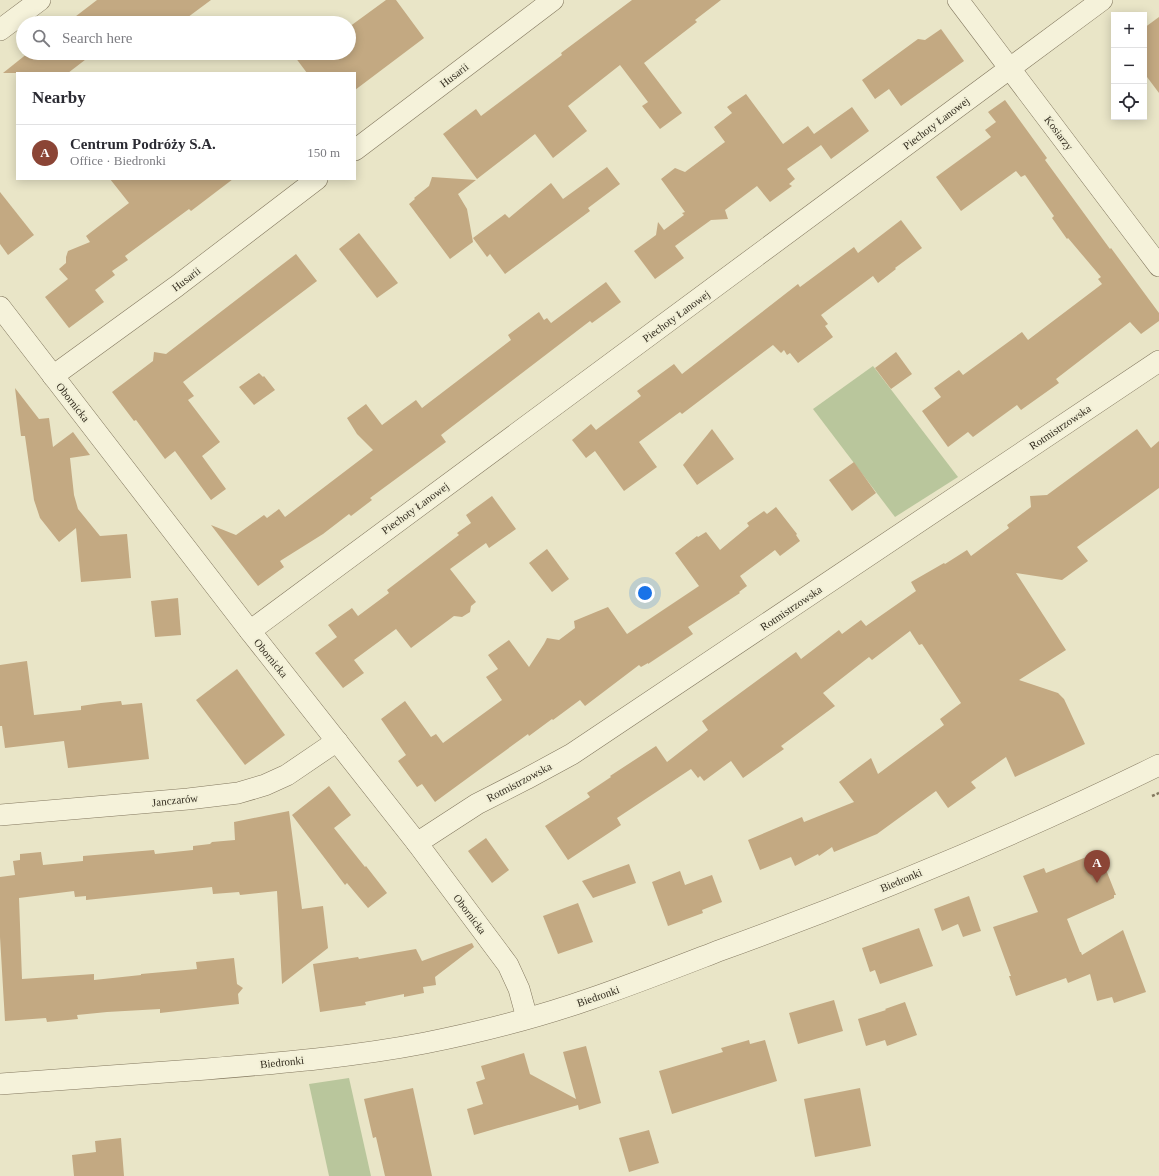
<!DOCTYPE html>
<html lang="en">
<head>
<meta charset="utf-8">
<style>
	:root { --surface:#fff; --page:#f2f2f3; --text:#2b2b33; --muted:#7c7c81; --line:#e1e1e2; --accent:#8b4536 }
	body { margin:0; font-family:Georgia,serif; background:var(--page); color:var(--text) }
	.controls { position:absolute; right:12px; top:12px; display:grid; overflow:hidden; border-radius:0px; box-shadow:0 2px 10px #0003 }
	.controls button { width:36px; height:36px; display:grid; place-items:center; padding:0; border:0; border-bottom:1px solid var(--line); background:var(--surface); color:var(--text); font:20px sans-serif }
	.you { position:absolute; left:645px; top:593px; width:14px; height:14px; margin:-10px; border:3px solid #fff; border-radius:50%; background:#1a73e8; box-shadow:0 0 0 6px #1a73e833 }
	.badge { display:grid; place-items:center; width:26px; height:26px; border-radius:50%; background:var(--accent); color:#fff; font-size:13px; font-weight:700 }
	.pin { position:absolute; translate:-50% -33px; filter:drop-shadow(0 1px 2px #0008) }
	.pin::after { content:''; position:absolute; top:21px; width:14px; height:12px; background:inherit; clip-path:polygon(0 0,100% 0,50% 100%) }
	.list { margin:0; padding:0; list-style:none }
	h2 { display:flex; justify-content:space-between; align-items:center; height:52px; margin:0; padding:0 16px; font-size:17px }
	h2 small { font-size:13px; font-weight:400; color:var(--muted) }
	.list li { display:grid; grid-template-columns:26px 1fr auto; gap:12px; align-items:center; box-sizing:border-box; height:56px; padding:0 16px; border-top:1px solid var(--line) }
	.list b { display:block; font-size:15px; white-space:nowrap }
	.list p { margin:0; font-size:13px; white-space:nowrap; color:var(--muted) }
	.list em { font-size:13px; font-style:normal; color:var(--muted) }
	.icon { flex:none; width:22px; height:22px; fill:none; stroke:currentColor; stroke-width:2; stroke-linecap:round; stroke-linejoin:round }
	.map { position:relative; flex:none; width:1159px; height:1176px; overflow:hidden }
	.search { position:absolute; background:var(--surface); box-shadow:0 2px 10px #0003; left:16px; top:16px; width:340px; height:44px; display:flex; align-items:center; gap:10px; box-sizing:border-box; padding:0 14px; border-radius:22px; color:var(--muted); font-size:15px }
	.panel { position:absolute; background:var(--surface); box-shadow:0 2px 10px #0003; left:16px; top:72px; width:340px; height:108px; border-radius:0px }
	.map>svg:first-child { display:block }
	.green { fill:#b9c69c }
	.building { fill:#c3a982 }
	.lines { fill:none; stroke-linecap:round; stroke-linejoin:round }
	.street-casing { stroke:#83785f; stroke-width:22 }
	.path { stroke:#83785f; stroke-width:2.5; stroke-dasharray:3 2; stroke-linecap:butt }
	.street { stroke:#f5f2da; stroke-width:21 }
	.labels { text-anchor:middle; stroke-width:3.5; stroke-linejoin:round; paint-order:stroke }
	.street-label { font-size:11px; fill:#352e21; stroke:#f1efd6 }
</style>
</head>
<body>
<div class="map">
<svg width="1159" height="1176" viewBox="0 0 1159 1176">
	<rect width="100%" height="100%" fill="#e9e5c7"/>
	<!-- green -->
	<g class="green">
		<path d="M873,366l85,111 -63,40 -82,-108z"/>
		<path d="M349,1078l22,98h-42l-20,-92z"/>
	</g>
	<!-- building -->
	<g class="building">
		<path d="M97,0h114l-31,23h-113z"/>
		<path d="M386,0h10l28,38 -69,52v-17h-48l-12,-16 5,-4h49v-26z"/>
		<path d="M632,0h89l-26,20 2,2 -53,41 38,50 -22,16 -18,-23 6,-4 -28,-37 -52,41 19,25 -34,27 -18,-24 -58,45 -34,-45 33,-25 5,7 81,-61 -1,-2z"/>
		<path d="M1159,17v76l-15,-20v-45z"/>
		<path d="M941,29l23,32 -63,45 -12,-17 -14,10 -13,-19 56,-41 7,1z"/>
		<path d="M28,53h66l-26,20h-65z"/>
		<path d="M746,94l37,50 25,-18 6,8 38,-27 17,24 -38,28 -10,-14 -34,24 8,10 -6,5 3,2 -22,16 -13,-16 -32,24 3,9 -17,1 -36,26 9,12 -29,21 -21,-28 22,-16 2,-13 6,8 20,-15 -2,-2 3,-1 -24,-33 14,-11 10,4 40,-30 -11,-15 18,-14 -5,-6z"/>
		<path d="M1005,100l42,58 -2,2 65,89 1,-1 48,65v8l-18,13 -11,-12 -74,57 3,4 -38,27 -4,-5 -44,32 -5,-5 -20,15 -26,-36 19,-14 -7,-9 25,-18 4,5 59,-43 6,8 74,-56 -4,-5 3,-2 -33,-39 -1,1 -15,-21 2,-2 -29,-41 -4,2 -5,-6 -55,40 -25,-34 55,-40 -6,-7 11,-8 -8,-10z"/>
		<path d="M607,167l13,17 -32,24 2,3 -85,63 -15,-20 -3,3 -14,-19 32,-24 4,4 42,-35 12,16z"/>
		<path d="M432,177l44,3 -18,14 9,15 6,33 -23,17 -41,-55 6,-5 -1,-1 15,-12z"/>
		<path d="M110,179h123l-42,32 -2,-2 -64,47 3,4 -16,11 3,4 -20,15 9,12 -35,26 -24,-31 23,-18 -9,-10 7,-6v-6l2,-6 22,-9 -4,-6 43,-33z"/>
		<path d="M0,192l34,43 -26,20 -8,-11z"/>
		<path d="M901,220l21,28 -27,20 1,1 -18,14 -5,-7 -52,39 7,9 -3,2 8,11 -35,26 -8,-10 -3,2 -3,-5 -3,3 -8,-8 -91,69 -2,-2 -41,30 18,25 -33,24 -29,-40 -9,7 -14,-18 19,-16 5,6 45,-34 -4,-5 37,-27 8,10 116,-90 2,3 54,-40 4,6z"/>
		<path d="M359,233l39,50 -21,15 -38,-49z"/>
		<path d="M296,254l21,27 -134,101 11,14 -6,4 32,42 -18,14 24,33 -15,11 -36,-49 -10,8 -29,-39 -2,1 -22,-29 41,-31 1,-9 12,2z"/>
		<path d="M606,282l15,20 -29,21 -2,-2 -149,114 5,7 -76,56 2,2 -21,16 -2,-2 -26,20 -43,27 4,6 -26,19 -47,-61 25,10 28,-20 3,3 12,-9 6,8 88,-67 -16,-16 -10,-16 19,-14 16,21 34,-25 6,8 89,-68 -3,-5 31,-23 5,8 3,-2 4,5z"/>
		<path d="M896,352l16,22 -21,15 -16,-21z"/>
		<path d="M259,373l4,4 1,-1 11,14 -21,15 -15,-18z"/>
		<path d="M15,388l24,31 10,-1 4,29 20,-15 17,23 -20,3 4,37 4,14 22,27 27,-2 4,44 -50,4 -5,-54 -17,14 -19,-24 -6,-18 -9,-64h-4z"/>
		<path d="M712,429l22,30 -37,26 -14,-20z"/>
		<path d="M1137,429l14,19 8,-7v47l-82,59 11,14 -26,19 -46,-7 50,77 -47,30 39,13 6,6 21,45 -70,33 -9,-20 -35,25 5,6 -28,20 -12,-17 -59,43 -43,18 -2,-5 -13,9 -1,-2 -23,12 -4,-9 -31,13 -12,-30 54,-23 2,5 50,-20 -15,-20 32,-24 7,16 66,-49 -4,-6 21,-16 -39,-59 -3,1 -9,-14 -38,29 -3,-3 -46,36 12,13 -54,40 3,3 -41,29 -12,-17 -27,20 -4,-5 -2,2 -7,-9 -74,49 4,7 -53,35 -23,-34 45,-29 -3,-4 24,-16 -1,-1 46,-30 11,16 41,-32 -6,-9 94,-69 5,7 38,-29 3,4 19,-14 5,6 50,-35 -5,-9 33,-19 1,1 22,-14 4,6 38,-28 -2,-3 24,-18 -1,-11 17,-1z"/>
		<path d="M854,462l22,31 -24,18 -23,-31z"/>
		<path d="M492,496l24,33 -27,19 -3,-5 -36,26 26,33 -5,4 -1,6 -8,5 -8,-1 -43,32 -15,-19 -42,31 10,13 -21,15 -28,-35 22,-16 -9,-12 24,-17 6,8 31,-23 -2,-3 72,-55 -2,-2 14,-10 -5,-8z"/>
		<path d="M776,507l21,27 -1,1 4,6 -20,15 -5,-6 -35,26 7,10 -8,6 1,1 -52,34 5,7 -45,30v-1l-7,4 -2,-2 -54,41 -5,-6 -27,20 -1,-1 -23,17 -1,-2 -93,68 -13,-18 -5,3 -19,-26 8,-6 -25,-36 24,-18 26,36 5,-3 7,9 59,-43 -16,-23 12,-8 -10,-14 21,-15 20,27 15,-23 3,-6 12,2 16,-12 -1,-7 34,-14 19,27 72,-48 -24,-33 22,-17 1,1 8,-5 14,18 29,-24 -2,-3 17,-12 3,3z"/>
		<path d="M547,549l22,30 -17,13 -23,-29z"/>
		<path d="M178,598l3,37 -26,2 -4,-36z"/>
		<path d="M27,661l7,54 47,-5v-4l20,-3 20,-2 1,4 20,-2 7,56 -81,9 -4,-27 -59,7 -3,-22h-2v-61z"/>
		<path d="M237,669l48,66 -40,30 -49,-65z"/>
		<path d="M329,786l22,29 -17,13 31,39 1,-1 21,27 -19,15 -21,-25 -2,2 -53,-70z"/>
		<path d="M289,811l13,98 21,-3 5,42 -46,36 -5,-93 -37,4 -1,-3 -26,2 -1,-7 -126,13v-4l-11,1 -1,-6 -55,7 3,81 72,-5v6l47,-5v-1l56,-5 -1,-7 38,-4 3,26 6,4 -5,6 1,10 -79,9v-4l-53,3 -30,3 1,4 -31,3 -1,-4 -41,3 -5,-84v-60l15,-2 -2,-14 7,-1v-6l21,-2 2,13 40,-4v-5l71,-6 1,4 38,-4v-4l17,-2 2,-2 23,-2 -1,-18z"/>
		<path d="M486,838l23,32 -17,13 -24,-32z"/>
		<path d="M1099,852l17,43h-2v3l-47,21 13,33h1l1,3 41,-25 23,62 -32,11 -2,-6 -15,4 -7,-27 -22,9 -2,-5 -50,18 -7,-20h2l-18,-49 45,-15 -15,-36 21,-8 2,5z"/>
		<path d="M629,864l7,19 -43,15 -11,-17z"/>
		<path d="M680,871l5,14 27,-10 10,27 -20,8 1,3 -35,13 -16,-44z"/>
		<path d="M969,896l12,35 -18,6 -5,-13 -16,7 -8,-22z"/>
		<path d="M578,903l15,39 -35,12 -15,-38z"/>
		<path d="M919,928l14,38 -53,18 -5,-14 -5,2 -8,-24z"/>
		<path d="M472,943l2,4 -39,30 1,8 -13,2 1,6 -20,4v-3l-39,8 1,3 -46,7 -7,-48 45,-7 1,2 57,-10 6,12z"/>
		<path d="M834,1000l9,31 -45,13 -9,-31z"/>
		<path d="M905,1002l12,33 -30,11 -2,-6 -19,6 -8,-27 28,-9 -1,-1z"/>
		<path d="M749,1040l1,4 15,-4 12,41 -105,33 -13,-43 64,-19 -2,-4z"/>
		<path d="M586,1046l15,57 -22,7 -1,-5 -104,30 -7,-26 16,-5 -7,-22 9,-3 -4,-13 43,-13 6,21 46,25 -13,-47z"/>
		<path d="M413,1088l19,88h-47l-9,-39 -3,1 -9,-39z"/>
		<path d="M860,1088l11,58 -56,11 -11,-58z"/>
		<path d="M649,1130l10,33 -30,9 -10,-34z"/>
		<path d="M121,1138l3,38h-50l-2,-21 24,-3 -1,-11z"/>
	</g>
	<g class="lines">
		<defs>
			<g id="street">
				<path d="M958,0l201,266"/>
				<path d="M0,30l40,-30"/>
				<path d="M355,150l198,-150"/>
				<path d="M0,307l250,324 167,212 91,122 11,24 8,29"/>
				<path d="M53,376l124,-90 140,-107"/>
				<path d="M250,631l852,-631"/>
				<path d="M0,815l188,-16 50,-6 27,-8 22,-10 50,-34"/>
				<path d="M417,843l60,-39 49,-25 46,-25 587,-393"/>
				<path d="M0,1084c69,-5 138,-10 207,-15 73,-6 146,-12 218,-26 55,-11 111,-25 165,-44 44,-15 87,-32 131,-49 149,-54 296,-115 438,-185"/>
			</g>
		</defs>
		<!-- street casing -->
		<use href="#street" class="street-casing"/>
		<!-- path -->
		<path class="path" d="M1152,796l7,-3"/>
		<!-- street -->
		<use href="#street" class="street"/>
	</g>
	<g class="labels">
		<!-- street labels -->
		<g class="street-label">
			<text transform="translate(454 75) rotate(-37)" y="4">Husarii</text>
			<text transform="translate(936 123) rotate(-37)" y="4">Piechoty Łanowej</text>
			<text transform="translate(1059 133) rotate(53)" y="4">Kosiarzy</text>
			<text transform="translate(186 279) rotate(-37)" y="4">Husarii</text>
			<text transform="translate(676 316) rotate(-36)" y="4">Piechoty Łanowej</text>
			<text transform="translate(73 402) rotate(52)" y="4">Obornicka</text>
			<text transform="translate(1060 427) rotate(-34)" y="4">Rotmistrzowska</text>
			<text transform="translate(415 508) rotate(-36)" y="4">Piechoty Łanowej</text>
			<text transform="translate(791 608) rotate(-34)" y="4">Rotmistrzowska</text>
			<text transform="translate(271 658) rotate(51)" y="4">Obornicka</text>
			<text transform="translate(519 782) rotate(-28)" y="4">Rotmistrzowska</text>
			<text transform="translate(175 800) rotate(-6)" y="4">Janczarów</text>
			<text transform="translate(901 880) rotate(-23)" y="4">Biedronki</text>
			<text transform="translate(470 914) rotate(53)" y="4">Obornicka</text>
			<text transform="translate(598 996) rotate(-19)" y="4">Biedronki</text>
			<text transform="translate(282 1062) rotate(-6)" y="4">Biedronki</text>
		</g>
	</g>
</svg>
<div class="controls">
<button>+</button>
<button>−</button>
<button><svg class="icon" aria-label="locate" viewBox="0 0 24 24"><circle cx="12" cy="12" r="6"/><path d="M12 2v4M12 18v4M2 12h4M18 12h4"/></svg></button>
</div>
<div class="you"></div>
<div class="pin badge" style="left:1097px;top:883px">A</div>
<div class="search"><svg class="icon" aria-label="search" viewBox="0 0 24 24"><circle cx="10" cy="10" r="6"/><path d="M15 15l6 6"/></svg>Search here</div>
<section class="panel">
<h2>Nearby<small></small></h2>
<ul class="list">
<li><span class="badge">A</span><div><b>Centrum Podróży S.A.</b><p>Office · Biedronki</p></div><em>150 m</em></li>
</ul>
</section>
</div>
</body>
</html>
